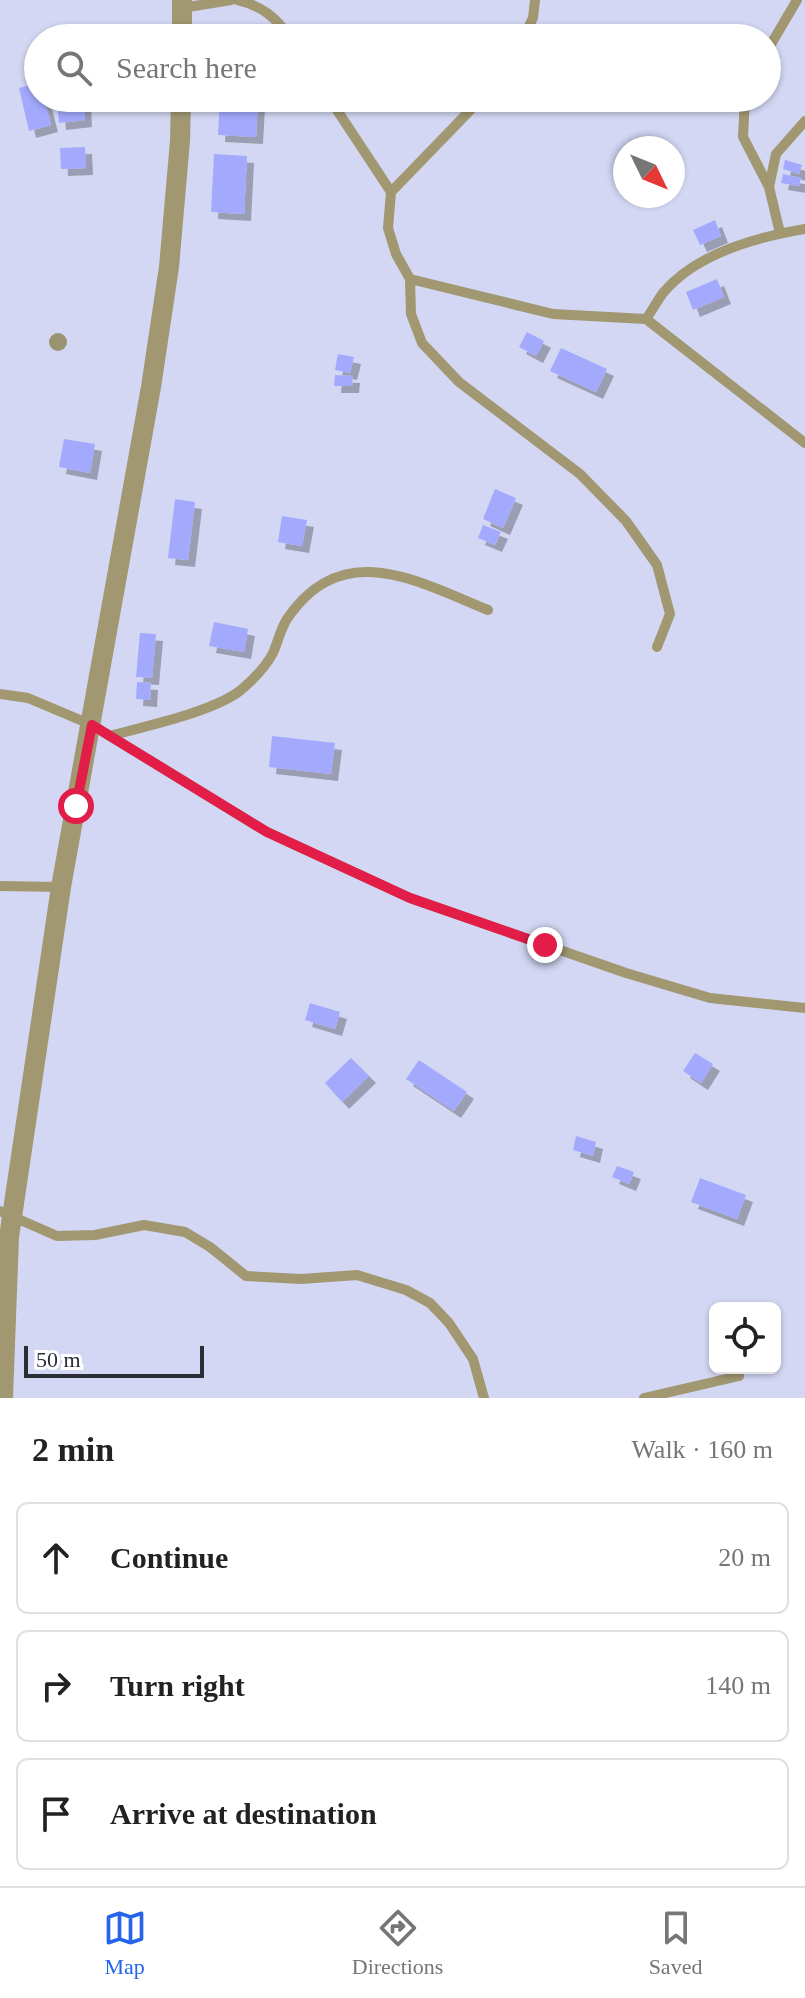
<!DOCTYPE html>
<html lang="en">
<head>
<meta charset="utf-8">
<style>
	:root { --surface:#fff; --page:#f6f6f6; --text:#222; --muted:#767676; --line:#e0e0e0; --accent:#2563eb }
	body { margin:0; font-family:"Times New Roman",serif; background:var(--page); color:var(--text) }
	.controls { position:absolute; right:24px; bottom:24px; display:grid; overflow:hidden; border-radius:12px; box-shadow:0 2px 6px #0004 }
	.controls button { width:72px; height:72px; display:grid; place-items:center; padding:0; border:0; border-bottom:2px solid var(--line); background:var(--surface); color:var(--text); font:40px sans-serif }
	.compass { position:absolute; left:613px; top:136px; width:72px; height:72px; border-radius:50%; background:var(--surface); box-shadow:0 2px 6px #0004; rotate:133deg }
	.scale { position:absolute; left:24px; bottom:20px; width:180px; box-sizing:border-box; padding-left:8px; border:4px solid #2c2e36; border-top:0; font-size:22px; line-height:28px; white-space:nowrap; color:#2c2e36; -webkit-text-stroke:6px #fff; paint-order:stroke }
	.stop { position:absolute; width:24px; height:24px; margin:-18px; border:6px solid #e11d48; border-radius:50%; background:#fff }
	.stop.end { background:#e11d48; border-color:#fff; box-shadow:0 2px 8px #0008 }
	.list { margin:0; padding:0; list-style:none }
	h2 { display:flex; justify-content:space-between; align-items:center; height:104px; margin:0; padding:0 32px; font-size:34px }
	h2 small { font-size:26px; font-weight:400; color:var(--muted) }
	.list li { display:grid; grid-template-columns:52px 1fr auto; gap:24px; align-items:center; box-sizing:border-box; height:112px; margin:0 16px 16px; padding:0 16px; border:2px solid var(--line); border-radius:12px }
	.list b { display:block; font-size:30px; white-space:nowrap }
	.list em { font-size:26px; font-style:normal; color:var(--muted) }
	.icon { flex:none; width:44px; height:44px; fill:none; stroke:currentColor; stroke-width:2; stroke-linecap:round; stroke-linejoin:round }
	.map { position:relative; flex:none; width:805px; height:1398px; overflow:hidden }
	.search { position:absolute; background:var(--surface); box-shadow:0 2px 6px #0004; left:24px; right:24px; top:24px; height:88px; display:flex; align-items:center; gap:20px; box-sizing:border-box; padding:0 28px; border-radius:44px; color:var(--muted); font-size:30px }
	.sheet { height:488px; background:var(--surface) }
	nav { display:flex; justify-content:space-around; align-items:center; box-sizing:border-box; height:112px; border-top:2px solid var(--line); background:var(--surface); font-size:22px; color:var(--muted) }
	nav a { display:grid; justify-items:center; gap:4px }
	nav .on { color:var(--accent) }
	.map>svg:first-child { display:block }
	.built { fill:#d3d7f3; fill-rule:evenodd }
	.building { fill:#a3aafe; filter:url(#shadow) }
	.lines { fill:none; stroke-linecap:round; stroke-linejoin:round }
	.service { stroke:#a19872; stroke-width:10 }
	.minor { stroke:#a19872; stroke-width:20 }
	.tree { fill:#999370 }
	.route { stroke:#e11d48; stroke-width:10 }
</style>
</head>
<body>
<div class="map">
<svg width="805" height="1398" viewBox="0 0 805 1398">
	<defs>
		<filter id="shadow"><feDropShadow dx="7" dy="7" stdDeviation="0" flood-color="#0004"/></filter>
	</defs>
	<rect width="100%" height="100%" fill="#dfe3f9"/>
	<!-- built -->
	<path class="built" d="M0,0h805v1398h-805zM38,38h729v60h-729zM625,148h48v48h-48zM715,1308h60v60h-60z"/>
	<!-- building -->
	<g class="building">
		<path d="M38,83v15h6l7,27 -22,6 -10,-43z"/>
		<path d="M220,98l38,2 -2,37 -38,-2z"/>
		<path d="M84,99l1,21 -26,3 -2,-22z"/>
		<path d="M85,147l1,21 -25,1 -1,-21z"/>
		<path d="M214,154l33,2 -3,58 -33,-2z"/>
		<path d="M785,160l17,5 -3,9 -16,-5z"/>
		<path d="M783,174l18,4 -2,8 -18,-3z"/>
		<path d="M715,220l6,16 -21,9 -7,-15z"/>
		<path d="M717,279l7,18 -31,13 -7,-18z"/>
		<path d="M527,332l17,9 -8,15 -17,-9z"/>
		<path d="M561,348l46,21 -11,23 -46,-21z"/>
		<path d="M338,354l16,3 -4,16 -15,-3z"/>
		<path d="M335,375l18,1 -1,10h-18z"/>
		<path d="M64,439l31,5 -5,29 -31,-6z"/>
		<path d="M495,489l21,9 -13,30 -20,-9z"/>
		<path d="M175,499l20,3 -7,58 -20,-2z"/>
		<path d="M282,516l25,4 -5,26 -24,-4z"/>
		<path d="M483,525l18,7 -6,13 -17,-7z"/>
		<path d="M214,622l34,7 -4,23 -35,-6z"/>
		<path d="M140,633l16,1 -4,44 -16,-1z"/>
		<path d="M137,682l14,1 -1,17 -14,-1z"/>
		<path d="M272,736l63,7 -4,31 -62,-7z"/>
		<path d="M310,1003l30,9 -5,17 -30,-9z"/>
		<path d="M695,1053l18,11 -12,19 -18,-12z"/>
		<path d="M351,1058l18,18 -27,26 -17,-19z"/>
		<path d="M419,1060l48,32 -13,19 -48,-32z"/>
		<path d="M576,1136l20,6 -3,14 -20,-6z"/>
		<path d="M617,1166l17,6 -5,12 -17,-7z"/>
		<path d="M700,1178l46,17 -9,24 -46,-17z"/>
	</g>
	<g class="lines">
		<!-- service -->
		<g class="service">
			<path d="M237,0c25,6 39,17 53,38"/>
			<path d="M182,8l49,-8"/>
			<path d="M523,38l10,-20 2,-18"/>
			<path d="M767,51l30,-51"/>
			<path d="M329,98l62,94"/>
			<path d="M482,98l-91,94 -3,36 8,26 14,25 1,35 11,29 37,39 121,92 46,47 31,44 13,49 -13,33"/>
			<path d="M745,98l-2,39 26,50 11,46"/>
			<path d="M769,187l7,-33 29,-33"/>
			<path d="M410,279l143,35 93,5 159,124"/>
			<path d="M646,319c6,-8 11,-18 17,-26 33,-40 94,-56 142,-64"/>
			<path d="M0,694l28,4 64,27 175,107 143,66 216,75 84,25 95,10"/>
			<path d="M110,736c36,-10 103,-24 131,-46 13,-11 24,-22 32,-37 5,-11 7,-23 14,-34 55,-82 130,-38 201,-9"/>
			<path d="M0,886l61,1"/>
			<path d="M0,1211l57,25 38,-1 49,-10 41,7 25,15 36,29 55,3 56,-4 49,15 24,13 19,20 24,36 11,39"/>
			<path d="M644,1398l95,-22"/>
		</g>
		<!-- minor -->
		<g class="minor">
			<path d="M182,0v38"/>
			<path d="M3,1398l6,-161 52,-350 90,-500 18,-120 11,-126 1,-43"/>
		</g>
	</g>
	<!-- trees -->
	<circle class="tree" cx="58" cy="342" r="9"/>
	<g class="lines">
		<!-- route -->
		<path class="route" d="M76,806l16,-81 175,107 143,66 135,47"/>
	</g>
</svg>
<div class="controls">
<button><svg class="icon" aria-label="locate" viewBox="0 0 24 24"><circle cx="12" cy="12" r="6"/><path d="M12 2v4M12 18v4M2 12h4M18 12h4"/></svg></button>
</div>
<svg class="compass" viewBox="-18 -18 36 36"><path d="M0-13l5 13h-10z" fill="#e53935"/><path d="M0 13l5-13h-10z" fill="#767676"/></svg>
<div class="scale">50 m</div>
<div class="stop" style="left:76px;top:806px"></div>
<div class="stop end" style="left:545px;top:945px"></div>
<div class="search"><svg class="icon" aria-label="search" viewBox="0 0 24 24"><circle cx="10" cy="10" r="6"/><path d="M15 15l6 6"/></svg>Search here</div>
</div>
<section class="sheet">
<h2>2 min<small>Walk · 160 m</small></h2>
<ul class="list">
<li><svg class="icon" aria-label="ahead" viewBox="0 0 24 24"><path d="M12 20V5M6 11l6-6 6 6"/></svg><div><b>Continue</b></div><em>20 m</em></li>
<li><svg class="icon" aria-label="right" viewBox="0 0 24 24"><path d="M7 20v-9h11M14 6l5 5-5 5"/></svg><div><b>Turn right</b></div><em>140 m</em></li>
<li><svg class="icon" aria-label="arrive" viewBox="0 0 24 24"><path d="M6 21V4h12l-3 4 3 4H6"/></svg><div><b>Arrive at destination</b></div></li>
</ul>
</section>
<nav>
<a class="on"><svg class="icon" aria-label="map" viewBox="0 0 24 24"><path d="M3 6l6-2 6 2 6-2v14l-6 2-6-2-6 2zM9 4v14M15 6v14"/></svg>Map</a>
<a><svg class="icon" aria-label="directions" viewBox="0 0 24 24"><path d="M12 3l9 9-9 9-9-9zM9 14v-3h6M13 9l2 2-2 2"/></svg>Directions</a>
<a><svg class="icon" aria-label="saved" viewBox="0 0 24 24"><path d="M7 4h10v16l-5-4-5 4z"/></svg>Saved</a>
</nav>
</body>
</html>
